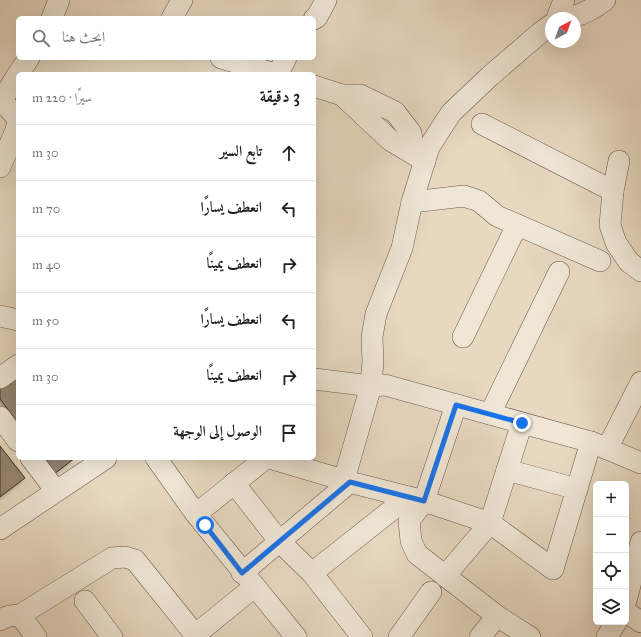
<!DOCTYPE html>
<html lang="ar">
<head>
<meta charset="utf-8">
<style>
	:root { --surface:#fff; --page:#f2f2f2; --text:#222; --muted:#767676; --line:#e0e0e0 }
	body { margin:0; font-family:"IM FELL Great Primer",Amiri,serif; background:var(--page); color:var(--text); direction:rtl }
	.controls { position:absolute; right:12px; bottom:12px; display:grid; overflow:hidden; border-radius:6px; box-shadow:0 4px 16px #0002 }
	.controls button { width:36px; height:36px; display:grid; place-items:center; padding:0; border:0; border-bottom:1px solid var(--line); background:var(--surface); color:var(--text); font:20px sans-serif }
	.compass { position:absolute; left:545px; top:12px; width:36px; height:36px; border-radius:50%; background:var(--surface); box-shadow:0 4px 16px #0002; rotate:41deg }
	.stop { position:absolute; width:12px; height:12px; margin:-9px; border:3px solid #1a73e8; border-radius:50%; background:#fff }
	.stop.end { background:#1a73e8; border-color:#fff; box-shadow:0 1px 4px #0008 }
	.list { margin:0; padding:0; list-style:none }
	h2 { display:flex; justify-content:space-between; align-items:center; height:52px; margin:0; padding:0 16px; font-size:17px }
	h2 small { font-size:13px; font-weight:400; color:var(--muted) }
	.list li { display:grid; grid-template-columns:26px 1fr auto; gap:12px; align-items:center; box-sizing:border-box; height:56px; padding:0 16px; border-top:1px solid var(--line) }
	.list b { display:block; font-size:15px; white-space:nowrap }
	.list em { font-size:13px; font-style:normal; color:var(--muted) }
	.icon { flex:none; width:22px; height:22px; fill:none; stroke:currentColor; stroke-width:2; stroke-linecap:round; stroke-linejoin:round }
	.map { position:relative; flex:none; width:641px; height:637px; overflow:hidden; direction:ltr }
	.search { position:absolute; background:var(--surface); box-shadow:0 4px 16px #0002; left:16px; top:16px; width:300px; height:44px; display:flex; align-items:center; gap:10px; box-sizing:border-box; padding:0 14px; border-radius:6px; color:var(--muted); font-size:15px }
	.panel { position:absolute; background:var(--surface); box-shadow:0 4px 16px #0002; left:16px; top:72px; width:300px; height:388px; border-radius:6px; direction:rtl }
	.map>svg:first-child { display:block }
	.building { fill:#968575; stroke:#3f2c23; filter:url(#shadow) }
	.lines { fill:none; stroke-linecap:round; stroke-linejoin:round }
	.minor-casing { stroke:#69574a; stroke-width:22 }
	.minor { stroke:#efe6d6; stroke-width:21 }
	.route { stroke:#1a73e8; stroke-width:5 }
</style>
</head>
<body>
<div class="map">
<svg width="641" height="637" viewBox="0 0 641 637">
	<defs>
		<filter id="shadow"><feDropShadow dx="-3.5" dy="3.5" stdDeviation="2" flood-color="#0004"/></filter>
	</defs>
	<rect width="100%" height="100%" fill="#e7d8c0"/>
	<filter id="stains"><feTurbulence type="fractalNoise" baseFrequency=".005" numOctaves="4"/><feColorMatrix values="0 0 0 0 .2 0 0 0 0 .09 0 0 0 0 .02 0 0 0 .5 -.17"/></filter>
	<radialGradient id="worn" r=".72"><stop offset=".6" stop-color="#630" stop-opacity="0"/><stop offset="1" stop-color="#630" stop-opacity=".3"/></radialGradient>
	<!-- building -->
	<g class="building">
		<path d="M18,375l-1,24 1,24 -18,-24v-11z"/>
		<path d="M0,446l25,32 -25,19z"/>
		<path d="M39,458h36l-21,16z"/>
	</g>
	<g class="lines">
		<defs>
			<g id="minor">
				<path d="M52,18l7,-18"/>
				<path d="M172,18l10,-18"/>
				<path d="M557,18l7,-18"/>
				<path d="M570,18c13,-4 24,-9 35,-18"/>
				<path d="M314,19l3,-2 9,-17"/>
				<path d="M221,58l54,16"/>
				<path d="M18,74l11,-16"/>
				<path d="M278,74l8,-16"/>
				<path d="M314,86l28,9 48,45 35,21"/>
				<path d="M342,95h18l35,17 16,21 3,21"/>
				<path d="M0,98l18,21 -2,11 -16,37"/>
				<path d="M2,100l16,-26"/>
				<path d="M482,124l131,67"/>
				<path d="M619,161l-6,30 -3,34 6,18 13,19 12,9"/>
				<path d="M412,202l52,-6 15,5 18,15 103,45"/>
				<path d="M0,316l18,4"/>
				<path d="M463,337l54,-112"/>
				<path d="M0,378l18,-13"/>
				<path d="M314,379l57,7 14,-1 206,57 50,21"/>
				<path d="M456,405l-32,96 -15,20 2,20 6,13 80,62 33,21"/>
				<path d="M490,414l69,-142"/>
				<path d="M0,417l18,24"/>
				<path d="M607,449l34,-67"/>
				<path d="M31,458l25,33"/>
				<path d="M156,458l40,56"/>
				<path d="M266,458l-70,56 100,123"/>
				<path d="M269,458l88,26 67,17 66,22 63,46 38,-127"/>
				<path d="M507,470l70,19"/>
				<path d="M344,480l27,-94 2,-25 -1,-24 4,-23 26,-66 10,-46 17,-55 22,-34 39,-37 50,-43 11,-8"/>
				<path d="M234,483l46,59 32,31 50,64"/>
				<path d="M0,529l106,-71"/>
				<path d="M242,573l108,-91"/>
				<path d="M312,573l96,-76"/>
				<path d="M445,576l45,-53 32,-100"/>
				<path d="M85,601l27,36"/>
				<path d="M626,601l15,-59"/>
				<path d="M626,612l15,10"/>
				<path d="M20,615l16,22"/>
				<path d="M0,620l9,-4 11,-1 92,-57 13,-1 10,3 62,77"/>
				<path d="M195,635l59,-48"/>
				<path d="M399,637l32,-45"/>
				<path d="M480,637l17,-21"/>
				<path d="M607,637l9,-15"/>
			</g>
		</defs>
		<!-- minor casing -->
		<use href="#minor" class="minor-casing"/>
		<!-- minor -->
		<use href="#minor" class="minor"/>
	</g>
	<g class="lines">
		<!-- route -->
		<path class="route" d="M205,525l37,48 108,-91 74,19 32,-96 66,18"/>
	</g>
	<rect width="100%" height="100%" filter="url(#stains)"/>
	<rect width="100%" height="100%" fill="url(#worn)"/>
</svg>
<div class="controls">
<button>+</button>
<button>−</button>
<button><svg class="icon" aria-label="locate" viewBox="0 0 24 24"><circle cx="12" cy="12" r="6"/><path d="M12 2v4M12 18v4M2 12h4M18 12h4"/></svg></button>
<button><svg class="icon" aria-label="layers" viewBox="0 0 24 24"><path d="M12 4l9 5-9 5-9-5zM3 14l9 5 9-5"/></svg></button>
</div>
<svg class="compass" viewBox="-18 -18 36 36"><path d="M0-13l5 13h-10z" fill="#e53935"/><path d="M0 13l5-13h-10z" fill="#767676"/></svg>
<div class="stop" style="left:205px;top:525px"></div>
<div class="stop end" style="left:522px;top:423px"></div>
<div class="search"><svg class="icon" aria-label="search" viewBox="0 0 24 24"><circle cx="10" cy="10" r="6"/><path d="M15 15l6 6"/></svg>ابحث هنا</div>
<section class="panel">
<h2>3 دقيقة<small>سيرًا · 220 m</small></h2>
<ul class="list">
<li><svg class="icon" aria-label="ahead" viewBox="0 0 24 24"><path d="M12 20V5M6 11l6-6 6 6"/></svg><div><b>تابع السير</b></div><em>30 m</em></li>
<li><svg class="icon" aria-label="left" viewBox="0 0 24 24"><path d="M17 20v-9H6M10 6l-5 5 5 5"/></svg><div><b>انعطف يسارًا</b></div><em>70 m</em></li>
<li><svg class="icon" aria-label="right" viewBox="0 0 24 24"><path d="M7 20v-9h11M14 6l5 5-5 5"/></svg><div><b>انعطف يمينًا</b></div><em>40 m</em></li>
<li><svg class="icon" aria-label="left" viewBox="0 0 24 24"><path d="M17 20v-9H6M10 6l-5 5 5 5"/></svg><div><b>انعطف يسارًا</b></div><em>50 m</em></li>
<li><svg class="icon" aria-label="right" viewBox="0 0 24 24"><path d="M7 20v-9h11M14 6l5 5-5 5"/></svg><div><b>انعطف يمينًا</b></div><em>30 m</em></li>
<li><svg class="icon" aria-label="arrive" viewBox="0 0 24 24"><path d="M6 21V4h12l-3 4 3 4H6"/></svg><div><b>الوصول إلى الوجهة</b></div></li>
</ul>
</section>
</div>
</body>
</html>
